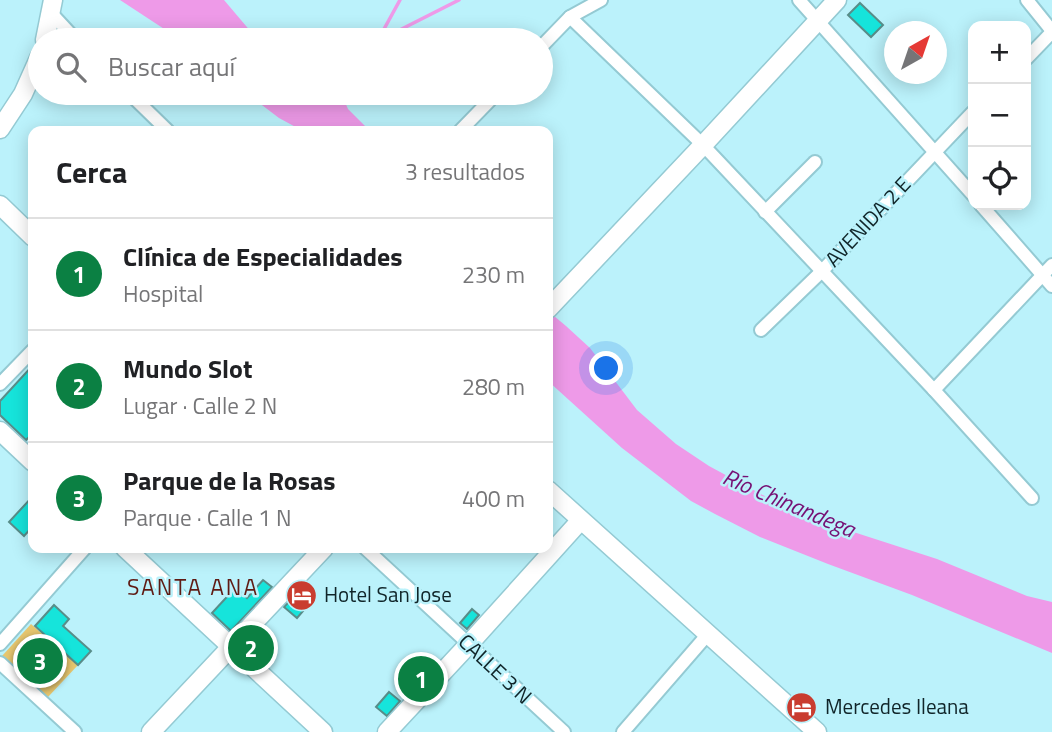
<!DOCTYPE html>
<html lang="es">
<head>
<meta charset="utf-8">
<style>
	:root { --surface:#fff; --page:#f2f2f2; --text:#202124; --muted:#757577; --line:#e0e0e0; --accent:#0b8043 }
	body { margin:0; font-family:"Titillium Web",sans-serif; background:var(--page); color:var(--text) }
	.controls { position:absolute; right:21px; top:21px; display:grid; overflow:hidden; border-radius:14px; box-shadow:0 4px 18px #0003 }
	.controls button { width:63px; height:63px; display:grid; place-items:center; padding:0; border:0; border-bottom:2px solid var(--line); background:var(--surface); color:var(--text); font:35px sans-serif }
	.compass { position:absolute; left:884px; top:21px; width:63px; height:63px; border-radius:50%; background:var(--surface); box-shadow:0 4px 18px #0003; rotate:40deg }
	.you { position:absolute; left:607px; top:369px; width:24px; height:24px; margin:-18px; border:5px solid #fff; border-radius:50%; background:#1a73e8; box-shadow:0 0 0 10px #1a73e833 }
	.badge { display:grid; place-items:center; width:46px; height:46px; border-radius:50%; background:var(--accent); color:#fff; font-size:23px; font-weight:700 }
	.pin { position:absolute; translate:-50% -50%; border:4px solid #fff; box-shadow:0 2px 7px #0006 }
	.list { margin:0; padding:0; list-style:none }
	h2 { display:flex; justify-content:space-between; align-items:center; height:91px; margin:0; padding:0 28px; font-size:30px }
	h2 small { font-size:23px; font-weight:400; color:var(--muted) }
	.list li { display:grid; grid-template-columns:46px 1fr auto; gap:21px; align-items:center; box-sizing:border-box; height:112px; padding:0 28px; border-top:2px solid var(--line) }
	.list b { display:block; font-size:26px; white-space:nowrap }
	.list p { margin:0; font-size:23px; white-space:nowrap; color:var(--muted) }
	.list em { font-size:23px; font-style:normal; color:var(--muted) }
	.icon { flex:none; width:38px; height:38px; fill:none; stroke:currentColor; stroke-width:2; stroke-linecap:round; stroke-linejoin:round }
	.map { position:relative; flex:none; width:1052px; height:732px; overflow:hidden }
	.search { position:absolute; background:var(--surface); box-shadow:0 4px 18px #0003; left:28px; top:28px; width:525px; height:77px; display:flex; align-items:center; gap:18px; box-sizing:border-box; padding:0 24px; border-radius:38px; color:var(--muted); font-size:26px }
	.panel { position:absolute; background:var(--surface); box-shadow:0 4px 18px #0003; left:28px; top:126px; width:525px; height:427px; border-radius:14px }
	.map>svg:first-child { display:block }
	.green { fill:#e6c66f }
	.water { fill:#ee9ae8 }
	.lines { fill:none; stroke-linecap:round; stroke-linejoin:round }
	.stream { stroke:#ee9ae8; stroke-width:3.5 }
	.building { fill:#16e4db; stroke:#588d89; stroke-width:2 }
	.street-casing { stroke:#94cad3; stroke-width:16 }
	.secondary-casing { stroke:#94cad3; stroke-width:21 }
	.street { stroke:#fff; stroke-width:12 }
	.secondary { stroke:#fff; stroke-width:18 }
	.labels { text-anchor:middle; stroke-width:5; stroke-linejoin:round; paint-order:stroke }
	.street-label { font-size:21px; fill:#102529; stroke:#bbf2fb }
	.poi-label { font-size:21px; fill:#102529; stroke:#bbf2fb; text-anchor:start }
	.water-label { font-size:23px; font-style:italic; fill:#761074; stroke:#bbf2fb }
	.neighbourhood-label { font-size:23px; letter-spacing:2px; fill:#5f1b14; stroke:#bbf2fb }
</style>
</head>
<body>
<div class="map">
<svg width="1052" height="732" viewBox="0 0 1052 732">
	<rect width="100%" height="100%" fill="#bbf2fb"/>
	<!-- green -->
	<path class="green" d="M31,624l47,41 -30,32 -46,-41z"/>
	<!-- water -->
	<g class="water">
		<path d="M120,0h104l34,40h-77z"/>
		<path d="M246,93h95l7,16 22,22h-67l-24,-13z"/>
		<path d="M548,311l18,15 24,22 47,62 39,34 33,22 63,34 35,17 130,42 90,37 25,6v51l-140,-58 -84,-31 -68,-27 -45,-23 -24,-13 -69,-53 -74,-67z"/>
	</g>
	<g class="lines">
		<!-- stream -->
		<g class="stream">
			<path d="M378,40l22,-40"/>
			<path d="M380,40l79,-40"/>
		</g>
	</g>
	<!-- building -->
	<g class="building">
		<path d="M860,3l23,22 -12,12 -23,-22z"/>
		<path d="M33,365v68l-7,7 -26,-25v-14z"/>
		<path d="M33,496v30l-9,10 -15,-14z"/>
		<path d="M263,580l9,7 -41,44 -19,-18 24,-26 11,11z"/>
		<path d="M305,585l7,7 -13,14 5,4 -7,8 -13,-11z"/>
		<path d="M54,605l15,14 -6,7 28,25 -13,14 -43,-39z"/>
		<path d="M472,609l7,6 -12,14 -7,-6z"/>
		<path d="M389,692l11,9 -13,15 -11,-9z"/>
	</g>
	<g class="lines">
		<defs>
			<g id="street">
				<path d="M799,0l174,195"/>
				<path d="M1027,0l25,31"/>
				<path d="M51,13l25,27"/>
				<path d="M570,17l133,128 231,245 98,108"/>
				<path d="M541,47l29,-30 31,-17"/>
				<path d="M1026,59l26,-27"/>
				<path d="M129,93l39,38"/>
				<path d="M460,131l37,-38"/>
				<path d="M981,205l71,81"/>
				<path d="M765,212l50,-50"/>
				<path d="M761,330l60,-58 152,-160"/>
				<path d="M0,384l33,-34"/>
				<path d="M934,390l118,-125"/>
				<path d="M365,548l199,184"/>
				<path d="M0,644l85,-96"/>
				<path d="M0,663l75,69"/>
				<path d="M623,732l85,-98"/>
			</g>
			<g id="secondary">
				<path d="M45,40l8,-40"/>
				<path d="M0,129l23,-35 17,-38"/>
				<path d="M0,205l33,32"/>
				<path d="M548,309l155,-164 134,-145"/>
				<path d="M0,431l33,31"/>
				<path d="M548,490l269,242"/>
				<path d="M125,548l198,184"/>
				<path d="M151,732l173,-184"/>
				<path d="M387,732l82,-88 111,-123"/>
			</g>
		</defs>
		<!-- street casing -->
		<use href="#street" class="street-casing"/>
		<!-- secondary casing -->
		<use href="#secondary" class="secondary-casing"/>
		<!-- street -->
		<use href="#street" class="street"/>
		<!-- secondary -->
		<use href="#secondary" class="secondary"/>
	</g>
	<!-- icons -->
	<defs>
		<symbol id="hotel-disc" viewBox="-11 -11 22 22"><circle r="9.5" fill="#c93c2f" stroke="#bbf2fb"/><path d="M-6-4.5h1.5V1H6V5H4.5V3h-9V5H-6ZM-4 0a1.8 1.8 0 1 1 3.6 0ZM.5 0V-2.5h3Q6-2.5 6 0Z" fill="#fff"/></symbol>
	</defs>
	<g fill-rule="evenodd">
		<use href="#hotel-disc" x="284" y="578" width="35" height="35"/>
		<use href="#hotel-disc" x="784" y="690" width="35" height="35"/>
	</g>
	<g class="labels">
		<!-- street labels -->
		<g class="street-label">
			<text transform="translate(868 222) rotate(-47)" y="7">AVENIDA 2 E</text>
			<text transform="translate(495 669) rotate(43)" y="7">CALLE 3 N</text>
		</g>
		<!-- poi labels -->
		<g class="poi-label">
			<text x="324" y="602">Hotel San Jose</text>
			<text x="825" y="714">Mercedes Ileana</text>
		</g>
		<!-- water labels -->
		<g class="water-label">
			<text transform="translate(789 503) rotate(23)" y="8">Río Chinandega</text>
		</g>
		<!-- neighbourhood labels -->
		<g class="neighbourhood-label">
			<text x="193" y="595">SANTA ANA</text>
		</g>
	</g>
</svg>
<div class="controls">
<button>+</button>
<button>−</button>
<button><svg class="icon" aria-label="locate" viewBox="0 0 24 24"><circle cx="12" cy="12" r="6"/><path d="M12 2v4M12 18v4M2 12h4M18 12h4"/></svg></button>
</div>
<svg class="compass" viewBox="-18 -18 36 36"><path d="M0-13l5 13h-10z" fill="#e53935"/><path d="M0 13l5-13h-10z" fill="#757577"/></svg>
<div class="you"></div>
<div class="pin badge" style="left:421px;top:679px">1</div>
<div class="pin badge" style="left:251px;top:648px">2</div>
<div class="pin badge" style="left:40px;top:661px">3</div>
<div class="search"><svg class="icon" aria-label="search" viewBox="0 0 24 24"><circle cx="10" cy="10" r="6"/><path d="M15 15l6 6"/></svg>Buscar aquí</div>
<section class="panel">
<h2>Cerca<small>3 resultados</small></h2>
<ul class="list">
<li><span class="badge">1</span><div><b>Clínica de Especialidades</b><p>Hospital</p></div><em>230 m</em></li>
<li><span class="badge">2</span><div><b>Mundo Slot</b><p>Lugar · Calle 2 N</p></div><em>280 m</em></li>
<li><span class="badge">3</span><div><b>Parque de la Rosas</b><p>Parque · Calle 1 N</p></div><em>400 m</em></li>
</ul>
</section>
</div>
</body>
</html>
